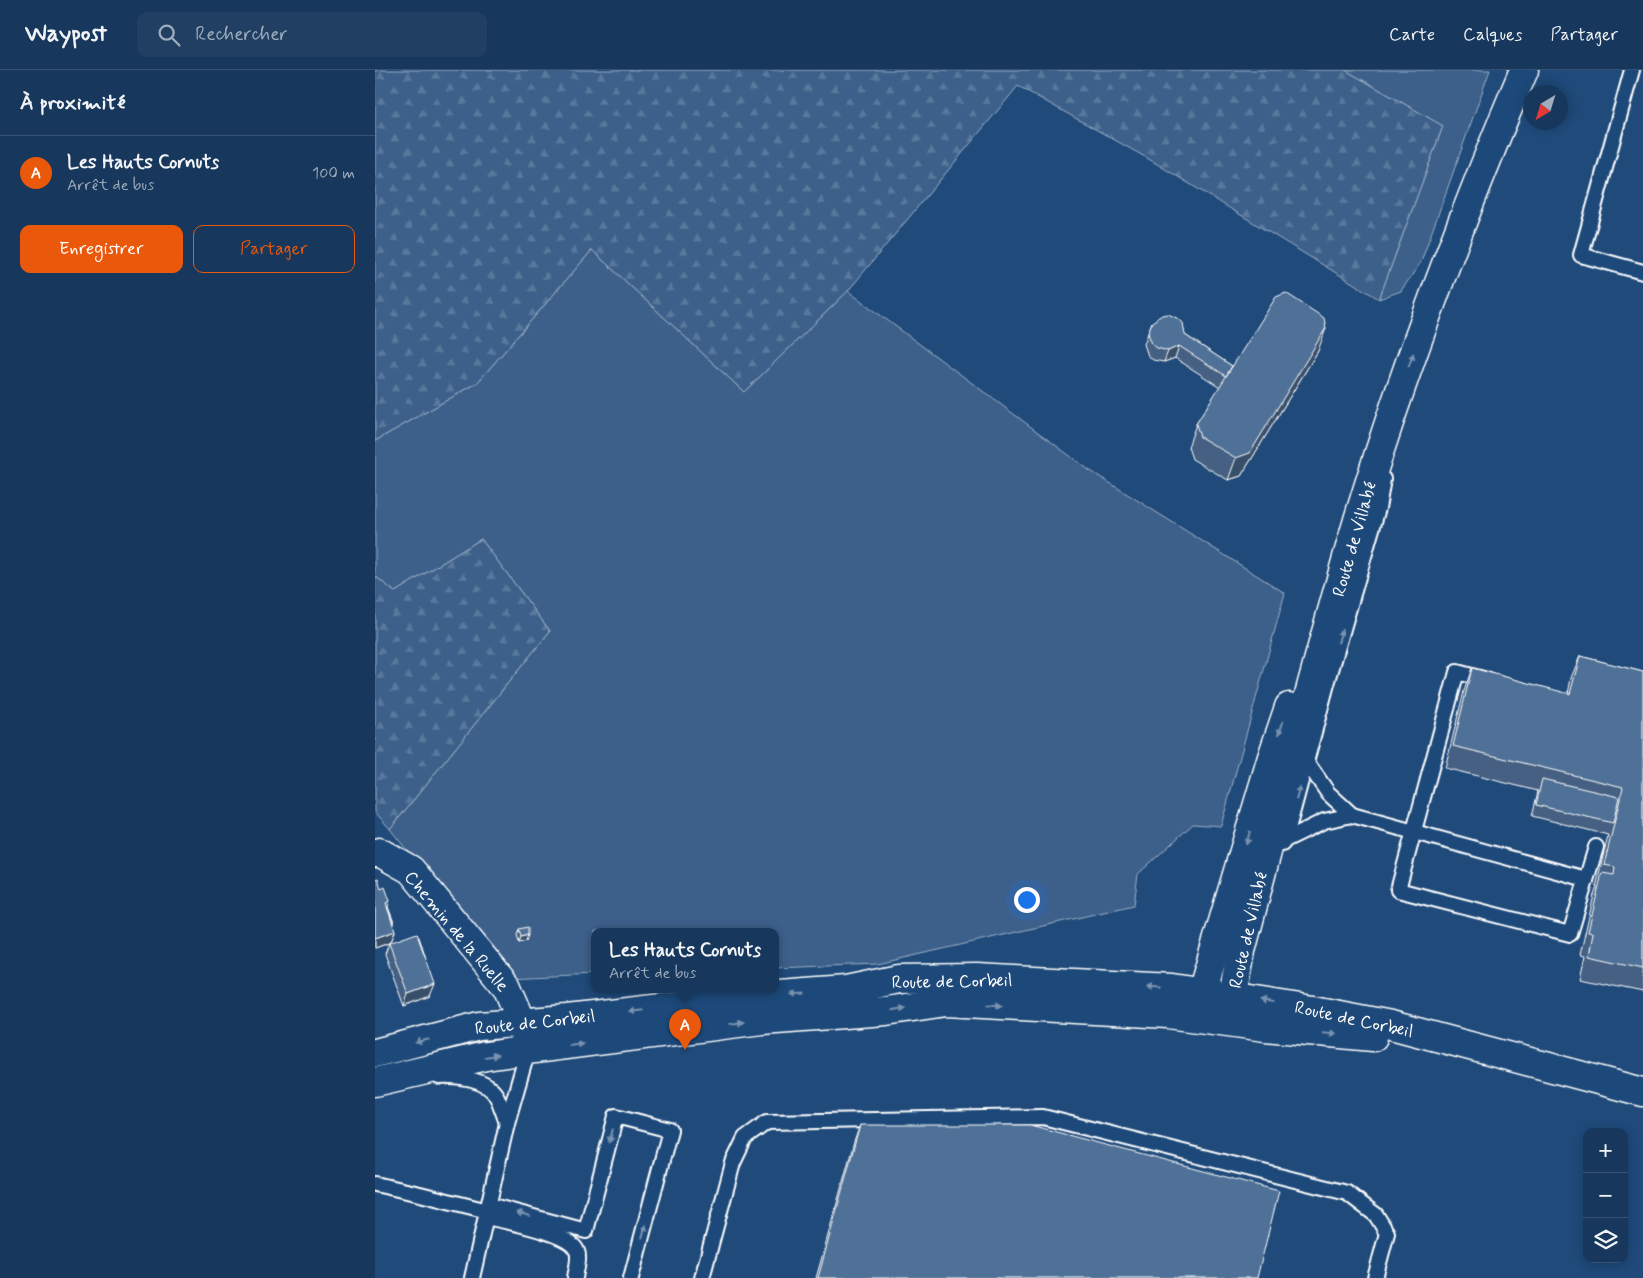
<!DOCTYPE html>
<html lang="fr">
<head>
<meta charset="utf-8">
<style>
	:root { --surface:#17385c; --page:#203f62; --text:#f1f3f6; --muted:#9eacbb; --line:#365272; --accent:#ea580c }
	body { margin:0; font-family:Mynerve,sans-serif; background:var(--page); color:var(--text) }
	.controls { position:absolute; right:15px; bottom:15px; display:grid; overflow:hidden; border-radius:10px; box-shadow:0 2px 12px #0003 }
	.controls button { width:45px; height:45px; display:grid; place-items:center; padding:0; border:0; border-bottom:1px solid var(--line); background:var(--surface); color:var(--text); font:25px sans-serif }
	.compass { position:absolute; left:1148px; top:15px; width:45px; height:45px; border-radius:50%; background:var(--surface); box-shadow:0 2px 12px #0003; rotate:218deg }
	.you { position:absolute; left:651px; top:829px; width:18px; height:18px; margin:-12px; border:4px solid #fff; border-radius:50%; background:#1a73e8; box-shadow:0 0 0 8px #1a73e833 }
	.badge { display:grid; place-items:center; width:32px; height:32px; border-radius:50%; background:var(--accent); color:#fff; font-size:16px; font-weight:700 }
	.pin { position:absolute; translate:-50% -41px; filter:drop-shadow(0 1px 2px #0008) }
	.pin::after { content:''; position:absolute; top:26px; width:18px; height:15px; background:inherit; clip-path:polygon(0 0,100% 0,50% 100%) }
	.popup { position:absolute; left:216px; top:858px; width:188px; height:65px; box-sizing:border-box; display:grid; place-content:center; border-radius:10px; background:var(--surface); filter:drop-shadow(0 1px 4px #0005); font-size:16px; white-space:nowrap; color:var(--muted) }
	.popup b { font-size:19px; color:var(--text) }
	.popup::after { content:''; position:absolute; left:50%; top:100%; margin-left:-10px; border:10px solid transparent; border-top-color:var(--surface) }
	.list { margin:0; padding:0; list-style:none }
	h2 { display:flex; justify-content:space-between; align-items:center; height:65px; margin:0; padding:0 20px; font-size:21px }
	h2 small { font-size:16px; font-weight:400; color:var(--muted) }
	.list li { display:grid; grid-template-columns:32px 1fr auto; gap:15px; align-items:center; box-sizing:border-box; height:75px; padding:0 20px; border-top:1px solid var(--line) }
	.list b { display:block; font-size:19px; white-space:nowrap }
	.list p { margin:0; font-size:16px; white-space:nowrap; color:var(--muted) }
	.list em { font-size:16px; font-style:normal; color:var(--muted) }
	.actions { display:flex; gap:10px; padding:15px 20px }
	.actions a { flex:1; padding:11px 0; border:1px solid var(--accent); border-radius:10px; text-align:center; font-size:18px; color:var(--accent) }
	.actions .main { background:var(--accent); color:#fff }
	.icon { flex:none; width:28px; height:28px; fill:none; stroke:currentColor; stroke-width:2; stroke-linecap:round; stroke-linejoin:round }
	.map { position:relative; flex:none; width:1268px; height:1208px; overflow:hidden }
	header { display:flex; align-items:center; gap:30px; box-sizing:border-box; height:70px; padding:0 25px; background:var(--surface); border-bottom:1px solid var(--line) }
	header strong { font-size:24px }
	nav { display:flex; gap:28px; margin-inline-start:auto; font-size:18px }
	.search { width:350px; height:45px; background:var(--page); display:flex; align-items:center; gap:12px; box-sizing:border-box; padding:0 18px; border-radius:10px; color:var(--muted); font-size:19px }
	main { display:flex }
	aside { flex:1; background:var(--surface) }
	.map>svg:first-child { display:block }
	.grass { fill:#3c618b; stroke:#9eb0c5 }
	.forest { fill:url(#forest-firs); stroke:#9eb0c5 }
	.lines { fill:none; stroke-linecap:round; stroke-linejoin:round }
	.lane-casing { stroke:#fff; stroke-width:18 }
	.street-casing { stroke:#fff; stroke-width:31 }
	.secondary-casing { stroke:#fff; stroke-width:31 }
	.lane { stroke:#1f4a7a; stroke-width:14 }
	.street { stroke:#1f4a7a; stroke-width:28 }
	.secondary { stroke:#1f4a7a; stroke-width:28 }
	.wall { fill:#456182; stroke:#fff }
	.shaded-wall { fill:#384f6a; stroke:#fff }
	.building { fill:#507197; stroke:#fff }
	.oneway { fill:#7992af }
	.labels { text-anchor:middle; stroke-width:4.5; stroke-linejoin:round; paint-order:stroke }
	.street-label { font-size:18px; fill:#fff; stroke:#1f4a7a }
</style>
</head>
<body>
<header>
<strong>Waypost</strong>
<div class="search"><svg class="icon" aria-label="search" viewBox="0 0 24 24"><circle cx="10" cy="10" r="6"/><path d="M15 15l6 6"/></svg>Rechercher</div>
<nav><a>Carte</a><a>Calques</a><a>Partager</a></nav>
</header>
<main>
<aside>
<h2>À proximité<small></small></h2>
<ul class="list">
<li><span class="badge">A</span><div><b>Les Hauts Cornuts</b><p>Arrêt de bus</p></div><em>100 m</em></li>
</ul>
<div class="actions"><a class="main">Enregistrer</a><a>Partager</a></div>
</aside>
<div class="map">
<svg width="1268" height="1208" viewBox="0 0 1268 1208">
	<defs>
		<pattern id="forest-firs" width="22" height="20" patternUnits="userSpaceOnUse" patternTransform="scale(1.25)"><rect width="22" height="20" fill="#3c618b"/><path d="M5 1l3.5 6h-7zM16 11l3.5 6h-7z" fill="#59799c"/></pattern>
	</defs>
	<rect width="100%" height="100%" fill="#1f4a7a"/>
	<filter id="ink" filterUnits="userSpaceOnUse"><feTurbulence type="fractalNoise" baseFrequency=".02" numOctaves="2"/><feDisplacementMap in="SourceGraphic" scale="10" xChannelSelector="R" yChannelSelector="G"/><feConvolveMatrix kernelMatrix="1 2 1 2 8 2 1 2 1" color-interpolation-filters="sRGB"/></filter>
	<g filter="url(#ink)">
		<!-- grass -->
		<g class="grass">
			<path d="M970,0h145l-69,192 -20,29 -22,8 64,-173z"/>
			<path d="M217,180l152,142 104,-101 241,179 196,123 -64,233 -28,-2 -55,50 -4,31 -256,59 -103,4v-37h-180v43l-86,4 -119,-149 160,-198 -69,-92 -86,53 -20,-16v-135l102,-58z"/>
		</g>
		<!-- forest -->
		<g class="forest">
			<path d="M0,0h970l98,56 -64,173 -232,-141 -129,-72 -170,205 -104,101 -152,-142 -115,133 -102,58z"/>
			<path d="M106,469l69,92 -160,198 -15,-17v-236l20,16z"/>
		</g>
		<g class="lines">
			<defs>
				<g id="lane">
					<path d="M1257,0l-51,185 62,17"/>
					<path d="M1112,610l-30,-8 -59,218 172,44 26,-87"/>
					<path d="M931,691l22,32 24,22"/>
					<path d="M910,770l42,-156 51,-176 5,-29"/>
					<path d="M907,774l3,-4 39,-19 28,-6 234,64"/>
					<path d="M64,1007c18,-1 49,2 58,20 4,8 7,18 10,26"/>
					<path d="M0,1114l45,10 68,17"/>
					<path d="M114,1135l97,26 30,-115 54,14 -39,148"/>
					<path d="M111,1147c19,4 84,16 91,34 3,7 -1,19 -2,27"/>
					<path d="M97,1208l35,-155 21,-73"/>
					<path d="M327,1208l31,-115 12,-25 22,-16 276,-5 304,76 29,22 11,18 -12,45"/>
				</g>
				<path id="street" d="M0,783l4,-1 32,18 96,117 15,35 4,22"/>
				<g id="secondary">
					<path d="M824,939l3,-17 70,-235 17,-50"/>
					<path d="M855,943l11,-62c38,-144 75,-289 117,-431 46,-153 104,-303 166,-450"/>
					<path d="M0,983l104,-27 88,-7 199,-23 80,-6 53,-11 78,-1 195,10 141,22 78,15 252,67"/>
					<path d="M0,1012l111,-26 42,-6 234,-30 124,-9 60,-9 222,12 97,13 108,10"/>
				</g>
			</defs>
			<!-- lane casing -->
			<use href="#lane" class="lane-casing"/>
			<!-- street casing -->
			<use href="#street" class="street-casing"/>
			<!-- secondary casing -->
			<use href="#secondary" class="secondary-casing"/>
			<!-- lane -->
			<use href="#lane" class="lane"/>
			<!-- street -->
			<use href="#street" class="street"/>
			<!-- secondary -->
			<use href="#secondary" class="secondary"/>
		</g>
		<!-- wall -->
		<g class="wall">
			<path d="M777,252l33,13 47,31 86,-15 -77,125 -13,4 -36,-21 -4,-12 8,-23 24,-37 -45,-29 -11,4 -11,-2 -5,-4 -4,-12z"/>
			<path d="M1205,586l63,16v320l-63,-13 5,-23 -5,-1 14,-60 3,-8h-1l12,-52 -76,-19 6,-25 -93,-23 19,-77 8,-23 96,26 3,-16z"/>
			<path d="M0,809l13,28 6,16 -1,2 2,6 -4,11 34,15 5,39 -26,10 -19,-52 4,-11 -14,5z"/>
			<path d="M144,859l7,12 -7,2 -2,-8z"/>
			<path d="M485,1055l397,153h-441l38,-136z"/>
		</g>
		<!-- shaded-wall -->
		<g class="shaded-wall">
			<path d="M951,258l-8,23 -77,125 -13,4 8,-22z"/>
			<path d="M804,276l-4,12 -11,4 4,-11z"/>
			<path d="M15,831l-4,11v-9z"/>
			<path d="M20,861l-4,11 -16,6v-10z"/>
			<path d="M153,865l-2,6 -7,2 2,-6z"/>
			<path d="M60,914l-5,12 -26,10 4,-12z"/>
		</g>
		<!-- building -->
		<g class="building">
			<path d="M911,223l38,25 2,10 -76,125 -14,5 -36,-21 -4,-13 80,-127z"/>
			<path d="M793,244l11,5 4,4 2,12 47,31 -6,10 -47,-30 -11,5 -11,-3 -5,-4 -4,-11 4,-11 10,-7z"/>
			<path d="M1205,586l63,16v296l-54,-12 4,-23 -5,-1 14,-59 12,2 1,-8 -11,-2 19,-78 -170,-41 19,-78 98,26z"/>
			<path d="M1167,709l77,18 -6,26 -77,-18z"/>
			<path d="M3,808l3,11 4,-2 5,14 -4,2 9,28 -20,7v-59z"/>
			<path d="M12,837h1l6,16h-1z"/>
			<path d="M153,857v8l-7,2 -2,-8z"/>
			<path d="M42,863l18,51 -27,10 -19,-51z"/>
			<path d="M43,867h1l6,18v1z"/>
			<path d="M485,1055h170l249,66 -22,87h-439z"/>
		</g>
		<!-- one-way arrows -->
		<defs><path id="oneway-solid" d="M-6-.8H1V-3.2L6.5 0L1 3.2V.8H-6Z" transform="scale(1.25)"/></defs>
		<g class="oneway">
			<use href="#oneway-solid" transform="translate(1036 290) rotate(-70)"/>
			<use href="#oneway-solid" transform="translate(965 566) rotate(-74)"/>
			<use href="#oneway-solid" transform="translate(906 658) rotate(109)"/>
			<use href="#oneway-solid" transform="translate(923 723) rotate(-75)"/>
			<use href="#oneway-solid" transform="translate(873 768) rotate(106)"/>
			<use href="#oneway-solid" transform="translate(779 917) rotate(-177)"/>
			<use href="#oneway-solid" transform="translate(423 924) rotate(176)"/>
			<use href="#oneway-solid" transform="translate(892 932) rotate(-170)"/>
			<use href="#oneway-solid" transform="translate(620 935) rotate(3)"/>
			<use href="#oneway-solid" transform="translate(524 939) rotate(-9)"/>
			<use href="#oneway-solid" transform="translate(261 941) rotate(174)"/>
			<use href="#oneway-solid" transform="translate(362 953) rotate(-8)"/>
			<use href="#oneway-solid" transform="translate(954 963) rotate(5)"/>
			<use href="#oneway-solid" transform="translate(47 971) rotate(166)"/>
			<use href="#oneway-solid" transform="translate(201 974) rotate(-7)"/>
			<use href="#oneway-solid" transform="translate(116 986) rotate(-9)"/>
			<use href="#oneway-solid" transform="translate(236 1066) rotate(105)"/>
			<use href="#oneway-solid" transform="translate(148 1144) rotate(-165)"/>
			<use href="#oneway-solid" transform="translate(269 1161) rotate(-75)"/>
		</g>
	</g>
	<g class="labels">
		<!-- street labels -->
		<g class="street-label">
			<text transform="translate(979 469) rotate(-74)" y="6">Route de Villabé</text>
			<text transform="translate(873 860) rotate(-77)" y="6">Route de Villabé</text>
			<text transform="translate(82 861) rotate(50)" y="6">Chemin de la Ruelle</text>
			<text transform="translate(577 911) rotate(-1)" y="6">Route de Corbeil</text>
			<text transform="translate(979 949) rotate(12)" y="6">Route de Corbeil</text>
			<text transform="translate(160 952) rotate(-6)" y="6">Route de Corbeil</text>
		</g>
	</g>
</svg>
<div class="controls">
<button>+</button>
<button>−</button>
<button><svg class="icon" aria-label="layers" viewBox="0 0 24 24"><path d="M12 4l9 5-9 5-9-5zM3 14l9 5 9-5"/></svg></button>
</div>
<svg class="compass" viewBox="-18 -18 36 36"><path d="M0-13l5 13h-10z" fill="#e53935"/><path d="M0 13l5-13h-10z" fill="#9eacbb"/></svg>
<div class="you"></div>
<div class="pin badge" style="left:310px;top:980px">A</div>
<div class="popup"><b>Les Hauts Cornuts</b>Arrêt de bus</div>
</div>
</main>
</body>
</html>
